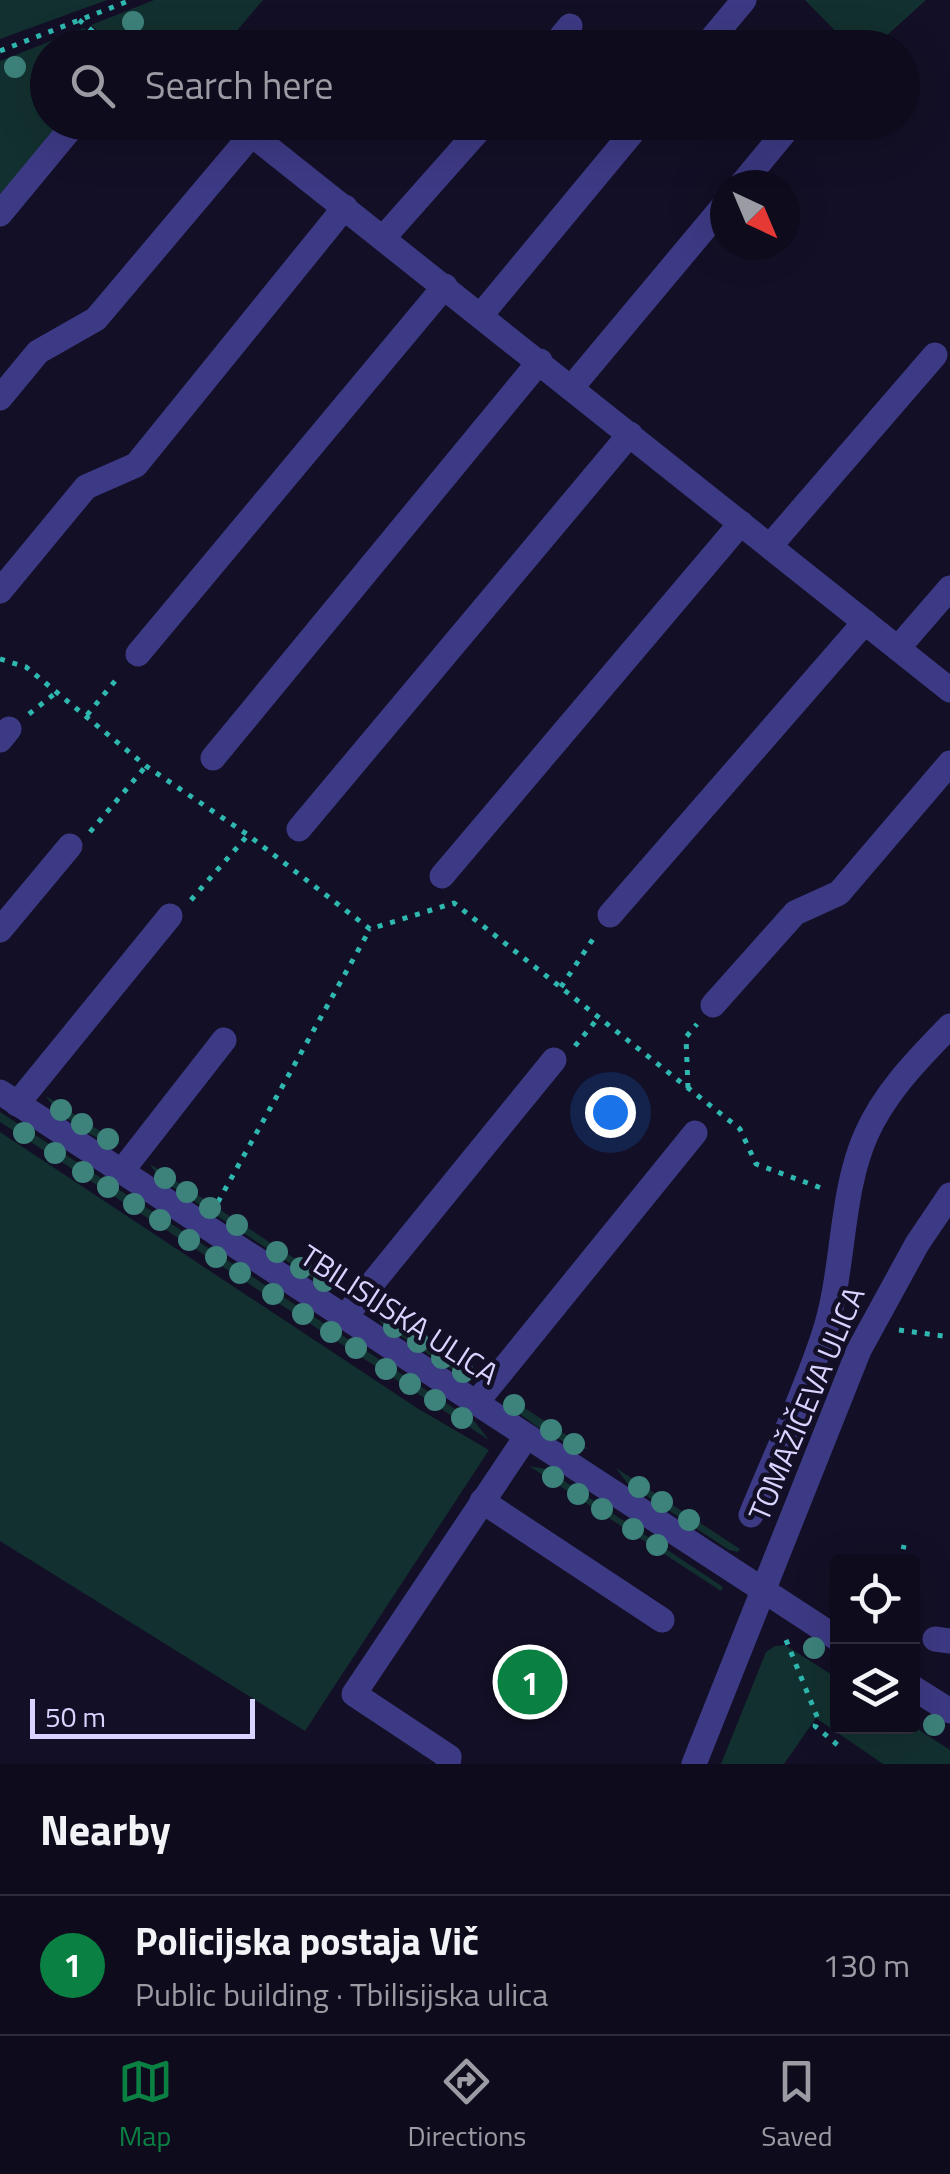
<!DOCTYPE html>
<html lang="en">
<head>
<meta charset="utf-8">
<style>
	:root { --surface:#0e0b1c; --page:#171425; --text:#f1f3f6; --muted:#9b9ba3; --line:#2e2b3b; --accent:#0b8043 }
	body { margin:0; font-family:"Titillium Web",sans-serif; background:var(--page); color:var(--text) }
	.controls { position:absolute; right:30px; bottom:30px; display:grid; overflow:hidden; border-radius:10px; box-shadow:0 10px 40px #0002 }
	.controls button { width:90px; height:90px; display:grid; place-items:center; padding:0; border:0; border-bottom:2px solid var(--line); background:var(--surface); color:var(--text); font:50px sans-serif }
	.compass { position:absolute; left:710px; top:170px; width:90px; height:90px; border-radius:50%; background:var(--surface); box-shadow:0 10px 40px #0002; rotate:136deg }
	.scale { position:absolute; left:30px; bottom:25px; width:225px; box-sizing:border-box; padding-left:10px; border:5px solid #d9d4ff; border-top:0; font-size:28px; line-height:35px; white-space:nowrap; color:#d9d4ff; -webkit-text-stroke:8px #130f26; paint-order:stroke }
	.you { position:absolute; left:610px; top:1112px; width:35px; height:35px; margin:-25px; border:8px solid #fff; border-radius:50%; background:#1a73e8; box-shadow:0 0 0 15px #1a73e833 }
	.badge { display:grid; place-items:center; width:65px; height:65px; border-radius:50%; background:var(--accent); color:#fff; font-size:32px; font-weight:700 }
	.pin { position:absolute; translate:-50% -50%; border:5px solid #fff; box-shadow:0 2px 10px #0006 }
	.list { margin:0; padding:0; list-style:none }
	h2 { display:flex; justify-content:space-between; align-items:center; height:130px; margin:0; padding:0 40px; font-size:42px }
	h2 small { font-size:32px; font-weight:400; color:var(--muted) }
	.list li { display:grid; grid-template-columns:65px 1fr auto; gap:30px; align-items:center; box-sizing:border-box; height:140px; padding:0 40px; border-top:2px solid var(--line) }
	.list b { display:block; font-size:38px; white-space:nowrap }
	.list p { margin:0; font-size:32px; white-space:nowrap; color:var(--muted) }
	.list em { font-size:32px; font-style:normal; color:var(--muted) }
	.icon { flex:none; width:55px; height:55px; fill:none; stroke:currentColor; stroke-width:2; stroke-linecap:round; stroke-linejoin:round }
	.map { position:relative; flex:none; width:950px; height:1764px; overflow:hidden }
	.search { position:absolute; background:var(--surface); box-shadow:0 10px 40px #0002; left:30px; right:30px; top:30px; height:110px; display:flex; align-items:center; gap:25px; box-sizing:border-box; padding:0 35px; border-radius:55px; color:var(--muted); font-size:38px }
	.sheet { height:270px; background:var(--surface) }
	nav { display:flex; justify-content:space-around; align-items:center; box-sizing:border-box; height:140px; border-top:2px solid var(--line); background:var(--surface); font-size:28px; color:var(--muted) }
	nav a { display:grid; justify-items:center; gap:5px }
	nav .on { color:var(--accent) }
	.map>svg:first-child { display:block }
	.green { fill:#12302f }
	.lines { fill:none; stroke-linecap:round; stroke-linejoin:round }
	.path { stroke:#2fb8b0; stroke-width:5; stroke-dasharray:5 8; stroke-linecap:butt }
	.minor { stroke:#3d3a85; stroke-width:25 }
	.tree { fill:#3d827b }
	.labels { text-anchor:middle; stroke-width:9; stroke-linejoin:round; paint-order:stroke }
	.street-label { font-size:30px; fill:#d9d4ff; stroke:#130f26 }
</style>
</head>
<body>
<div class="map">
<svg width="950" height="1764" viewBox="0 0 950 1764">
	<rect width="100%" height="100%" fill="#130f26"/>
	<!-- green -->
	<g class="green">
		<path d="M0,0h107l-107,39z"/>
		<path d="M154,0h109l-40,47h-105l-27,-22z"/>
		<path d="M805,0h121l-52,47 -22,1z"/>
		<path d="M84,28l25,19 -61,1v74l17,1 -65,77v-139z"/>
		<path d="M46,1096l74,48c-18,3 -65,-31 -74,-48z"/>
		<path d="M0,1112l475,310 14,18 -489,-318z"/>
		<path d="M0,1132l417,276 72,42 -184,281 -305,-190z"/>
		<path d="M150,1164l193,126 -18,-4 -165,-107z"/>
		<path d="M374,1311l100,64 -15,-1 -78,-51z"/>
		<path d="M506,1396l82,53c-21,-1 -74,-32 -82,-53z"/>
		<path d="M529,1466l17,3 177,118 -2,4z"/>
		<path d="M616,1468l124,81 -2,3 -9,-2 -102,-67z"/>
		<path d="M785,1645l52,33 1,48h75l37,24v14h-67l-67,-46 -32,46h-63l45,-112 9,-6z"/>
	</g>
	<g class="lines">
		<!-- path -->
		<g class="path">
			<path d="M79,20l34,28"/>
			<path d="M0,51l131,-51"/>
			<path d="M0,659l26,8 120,99 102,69 122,94 84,-26 286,226 16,35 68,25"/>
			<path d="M29,714l29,-23"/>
			<path d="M87,715l33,-40"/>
			<path d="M90,832l56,-66"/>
			<path d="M191,900l57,-65"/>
			<path d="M561,987l34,-51"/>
			<path d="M575,1046l24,-29"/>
			<path d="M688,1088l-2,-51 11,-13"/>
			<path d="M218,1202l152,-273"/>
			<path d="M899,1330l51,7"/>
			<path d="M901,1562l3,-17"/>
			<path d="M786,1640l32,79 -3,7 25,21"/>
		</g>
		<!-- minor -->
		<g class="minor">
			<path d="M552,48l18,-22"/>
			<path d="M704,48l40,-48"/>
			<path d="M236,122l714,568"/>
			<path d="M741,185l52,-63"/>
			<path d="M0,214l76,-92"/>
			<path d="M384,237l102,-115"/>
			<path d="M481,315l160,-193"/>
			<path d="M572,387l153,-183"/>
			<path d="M0,398l38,-46 58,-33 156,-185"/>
			<path d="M770,546l165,-191"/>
			<path d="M0,591l86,-104 50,-22 209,-258"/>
			<path d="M898,648l52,-60"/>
			<path d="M138,654l307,-368"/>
			<path d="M0,740l9,-11"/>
			<path d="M213,758l327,-397"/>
			<path d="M299,829l331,-395"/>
			<path d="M442,876l299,-353"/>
			<path d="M610,915l255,-293"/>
			<path d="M0,930l70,-84"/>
			<path d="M713,1005l82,-92 44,-20 111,-130"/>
			<path d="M0,1092l838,547"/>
			<path d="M17,1104l153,-188"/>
			<path d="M121,1172l103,-132"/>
			<path d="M344,1318l210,-258"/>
			<path d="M476,1403l219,-270"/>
			<path d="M482,1501l180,119"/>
			<path d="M751,1515c24,-59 52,-117 72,-178 22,-64 16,-141 43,-202 19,-43 52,-76 84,-109"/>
			<path d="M935,1639l15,2"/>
			<path d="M912,1687l38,24"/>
			<path d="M448,1764l1,-7 -95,-63 172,-257"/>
			<path d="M694,1764l165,-414 58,-106 33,-49"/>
		</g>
	</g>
	<!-- trees -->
	<g class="tree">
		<circle cx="133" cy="22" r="11"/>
		<circle cx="15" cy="67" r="11"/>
		<circle cx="61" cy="1110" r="11"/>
		<circle cx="82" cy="1124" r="11"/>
		<circle cx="24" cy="1133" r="11"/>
		<circle cx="108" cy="1139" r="11"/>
		<circle cx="55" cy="1153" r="11"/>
		<circle cx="83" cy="1172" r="11"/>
		<circle cx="165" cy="1178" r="11"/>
		<circle cx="108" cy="1187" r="11"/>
		<circle cx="187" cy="1192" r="11"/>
		<circle cx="134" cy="1204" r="11"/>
		<circle cx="210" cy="1208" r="11"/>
		<circle cx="160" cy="1220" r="11"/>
		<circle cx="237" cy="1225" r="11"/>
		<circle cx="189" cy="1240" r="11"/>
		<circle cx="277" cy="1252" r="11"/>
		<circle cx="216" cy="1257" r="11"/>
		<circle cx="301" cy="1268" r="11"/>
		<circle cx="240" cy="1273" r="11"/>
		<circle cx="324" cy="1281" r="11"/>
		<circle cx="273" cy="1294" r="11"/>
		<circle cx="303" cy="1314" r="11"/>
		<circle cx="394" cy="1327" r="11"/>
		<circle cx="331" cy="1332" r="11"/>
		<circle cx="418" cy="1342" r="11"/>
		<circle cx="356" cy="1348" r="11"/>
		<circle cx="442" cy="1358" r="11"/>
		<circle cx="386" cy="1369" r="11"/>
		<circle cx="463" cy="1372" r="11"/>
		<circle cx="410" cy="1384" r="11"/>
		<circle cx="435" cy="1400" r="11"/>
		<circle cx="514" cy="1405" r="11"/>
		<circle cx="462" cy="1418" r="11"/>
		<circle cx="551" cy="1430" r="11"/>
		<circle cx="574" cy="1444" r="11"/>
		<circle cx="553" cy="1477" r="11"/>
		<circle cx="639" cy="1487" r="11"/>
		<circle cx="578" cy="1494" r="11"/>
		<circle cx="662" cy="1502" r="11"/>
		<circle cx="602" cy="1509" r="11"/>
		<circle cx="689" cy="1520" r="11"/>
		<circle cx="633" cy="1529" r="11"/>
		<circle cx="657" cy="1545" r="11"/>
		<circle cx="814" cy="1648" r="11"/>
		<circle cx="934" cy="1725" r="11"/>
	</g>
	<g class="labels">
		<!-- street labels -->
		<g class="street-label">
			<text transform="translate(399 1315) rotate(33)" y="10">TBILISIJSKA ULICA</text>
			<text transform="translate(807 1404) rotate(-67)" y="10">TOMAŽIČEVA ULICA</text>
		</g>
	</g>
</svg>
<div class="controls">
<button><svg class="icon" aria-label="locate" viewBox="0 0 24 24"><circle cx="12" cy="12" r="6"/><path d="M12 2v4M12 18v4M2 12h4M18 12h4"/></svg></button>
<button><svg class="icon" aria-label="layers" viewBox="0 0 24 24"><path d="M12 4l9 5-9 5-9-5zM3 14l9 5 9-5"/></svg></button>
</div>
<svg class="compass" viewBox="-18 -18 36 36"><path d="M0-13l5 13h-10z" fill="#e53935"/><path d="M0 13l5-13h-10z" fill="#9b9ba3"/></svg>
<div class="scale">50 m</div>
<div class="you"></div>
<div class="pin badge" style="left:530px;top:1682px">1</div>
<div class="search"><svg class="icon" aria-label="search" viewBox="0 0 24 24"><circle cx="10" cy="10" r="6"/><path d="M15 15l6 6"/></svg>Search here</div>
</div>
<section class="sheet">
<h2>Nearby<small></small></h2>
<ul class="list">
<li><span class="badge">1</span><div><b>Policijska postaja Vič</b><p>Public building · Tbilisijska ulica</p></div><em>130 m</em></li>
</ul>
</section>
<nav>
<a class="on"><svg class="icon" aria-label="map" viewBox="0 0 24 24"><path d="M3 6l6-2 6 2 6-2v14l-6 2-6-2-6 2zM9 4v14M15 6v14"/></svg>Map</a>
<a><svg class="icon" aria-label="directions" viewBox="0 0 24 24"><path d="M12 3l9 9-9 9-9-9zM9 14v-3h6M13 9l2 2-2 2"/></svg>Directions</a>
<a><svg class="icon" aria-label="saved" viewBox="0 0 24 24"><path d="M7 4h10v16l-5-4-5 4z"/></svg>Saved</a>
</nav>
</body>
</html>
